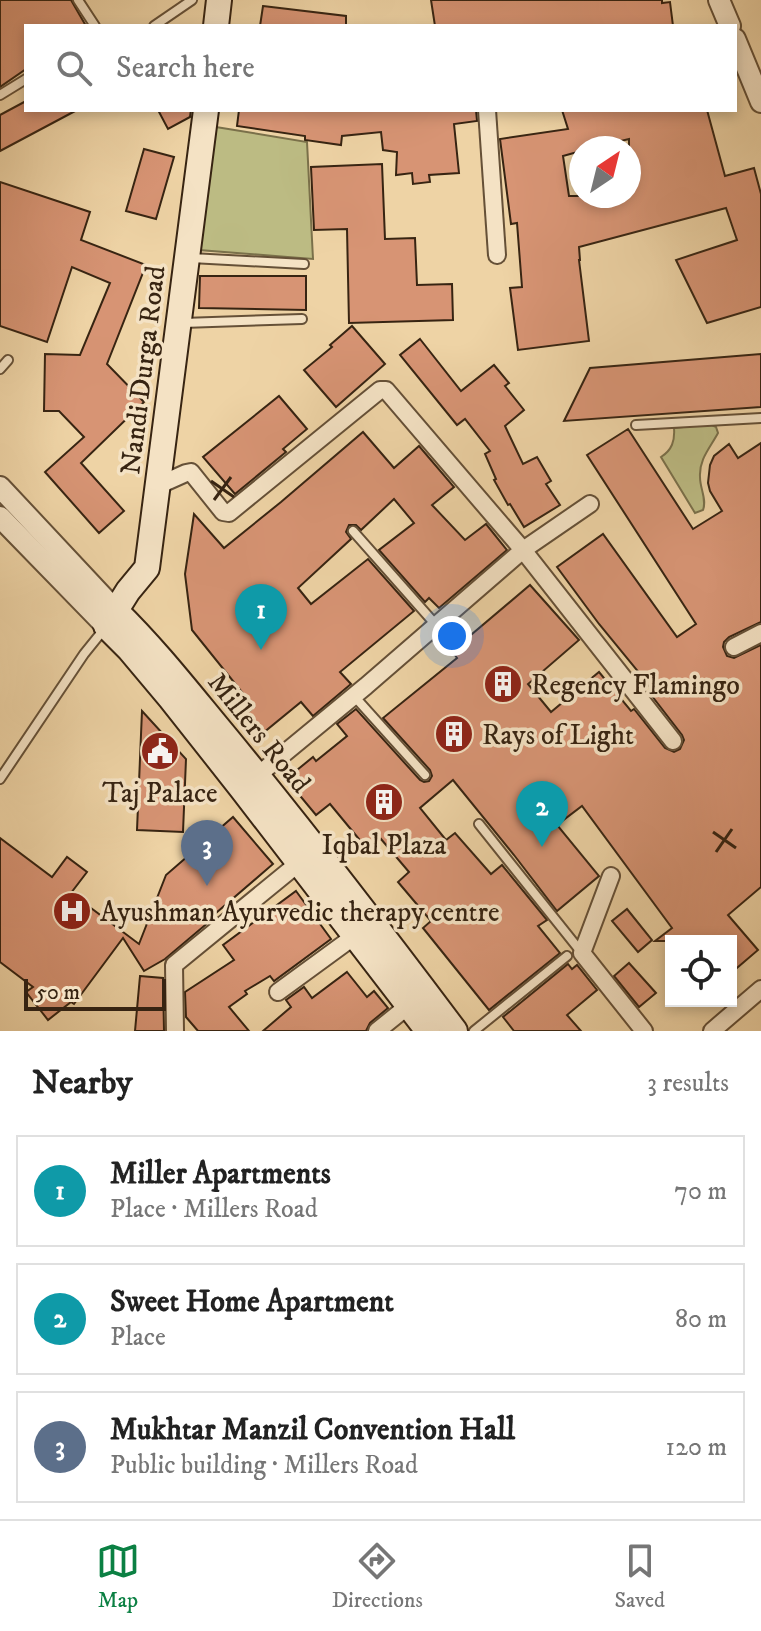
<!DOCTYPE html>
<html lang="en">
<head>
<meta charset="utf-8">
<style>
	:root { --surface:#fff; --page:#f2f2f2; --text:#222; --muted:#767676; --line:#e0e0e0; --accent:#0b8043 }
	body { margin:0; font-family:"IM FELL DW Pica",serif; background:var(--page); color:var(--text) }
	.controls { position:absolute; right:24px; bottom:24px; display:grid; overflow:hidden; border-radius:0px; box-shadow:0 4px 12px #0003 }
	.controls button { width:72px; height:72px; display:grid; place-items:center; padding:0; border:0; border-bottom:2px solid var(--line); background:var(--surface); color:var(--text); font:40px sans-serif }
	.compass { position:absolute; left:569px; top:136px; width:72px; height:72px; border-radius:50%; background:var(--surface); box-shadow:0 4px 12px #0003; rotate:35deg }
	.scale { position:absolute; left:24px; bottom:20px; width:142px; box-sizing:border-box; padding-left:8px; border:4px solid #372412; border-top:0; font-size:22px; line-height:28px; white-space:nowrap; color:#372412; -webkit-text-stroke:6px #f4e2c4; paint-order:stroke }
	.you { position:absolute; left:452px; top:636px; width:28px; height:28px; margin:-20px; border:6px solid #fff; border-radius:50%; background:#1a73e8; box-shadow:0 0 0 12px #1a73e833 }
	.badge { display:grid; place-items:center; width:52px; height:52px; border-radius:50%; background:var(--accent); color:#fff; font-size:26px; font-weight:700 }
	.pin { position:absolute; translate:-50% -66px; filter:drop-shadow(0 2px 4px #0008) }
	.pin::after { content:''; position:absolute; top:42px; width:28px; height:24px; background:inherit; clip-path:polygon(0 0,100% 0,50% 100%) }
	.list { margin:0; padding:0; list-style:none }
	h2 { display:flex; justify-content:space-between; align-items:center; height:104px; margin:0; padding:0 32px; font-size:34px }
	h2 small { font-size:26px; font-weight:400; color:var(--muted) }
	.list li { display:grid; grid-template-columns:52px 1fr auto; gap:24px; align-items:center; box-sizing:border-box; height:112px; margin:0 16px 16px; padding:0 16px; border:2px solid var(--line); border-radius:0px }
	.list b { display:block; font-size:30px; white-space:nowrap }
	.list p { margin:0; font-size:26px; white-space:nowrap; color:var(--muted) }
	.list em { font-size:26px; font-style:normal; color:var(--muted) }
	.icon { flex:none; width:44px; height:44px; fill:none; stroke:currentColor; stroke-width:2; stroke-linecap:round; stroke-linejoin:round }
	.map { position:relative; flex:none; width:761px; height:1031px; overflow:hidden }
	.search { position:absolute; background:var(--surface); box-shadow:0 4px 12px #0003; left:24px; right:24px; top:24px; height:88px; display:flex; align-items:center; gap:20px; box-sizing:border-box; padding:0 28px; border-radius:0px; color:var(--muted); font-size:30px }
	.sheet { height:488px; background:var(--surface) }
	nav { display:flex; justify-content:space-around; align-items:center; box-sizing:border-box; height:112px; border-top:2px solid var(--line); background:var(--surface); font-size:22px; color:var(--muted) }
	nav a { display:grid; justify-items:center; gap:4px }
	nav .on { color:var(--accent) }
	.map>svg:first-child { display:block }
	.green { fill:#bcbb83; stroke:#7a704a; stroke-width:2 }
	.building { fill:#d79474; stroke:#372412; stroke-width:2; fill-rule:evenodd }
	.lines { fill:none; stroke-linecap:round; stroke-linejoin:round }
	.service-casing { stroke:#655037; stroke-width:12 }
	.minor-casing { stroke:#655037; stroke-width:20 }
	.tertiary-casing { stroke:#655037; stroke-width:24 }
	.secondary-casing { stroke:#372412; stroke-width:28 }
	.service { stroke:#f4e2c4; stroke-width:8 }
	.minor { stroke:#f4e2c4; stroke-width:16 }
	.tertiary { stroke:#f4e2c4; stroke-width:20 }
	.secondary { stroke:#f4e2c4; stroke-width:24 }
	.ticks { fill:none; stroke:#372412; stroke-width:3 }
	.labels { text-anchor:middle; stroke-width:7; stroke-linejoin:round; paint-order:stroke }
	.street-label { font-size:28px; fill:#372412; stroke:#f4e2c4 }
	.poi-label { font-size:28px; fill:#372412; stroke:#f4e2c4; text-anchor:start }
</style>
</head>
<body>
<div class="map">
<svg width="761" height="1031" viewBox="0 0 761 1031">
	<rect width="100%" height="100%" fill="#eed3a5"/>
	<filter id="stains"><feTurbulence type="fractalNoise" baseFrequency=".0025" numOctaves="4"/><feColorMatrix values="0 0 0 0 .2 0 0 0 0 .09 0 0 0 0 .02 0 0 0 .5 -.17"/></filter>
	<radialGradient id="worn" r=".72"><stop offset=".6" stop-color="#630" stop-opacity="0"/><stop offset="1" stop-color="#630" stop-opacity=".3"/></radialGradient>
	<!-- green -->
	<g class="green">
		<path d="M216,127l91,15 6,117 -114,-9z"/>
		<path d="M710,424l6,3 2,6c-8,15 -19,26 -18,44 0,12 7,22 3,33l-8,3 -34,-56c11,-7 14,-16 13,-29z"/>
	</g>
	<!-- building -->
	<g class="building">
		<path d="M0,0h71l15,26h-60v43l-26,18z"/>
		<path d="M431,0h231v3l8,-1 3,24h-238z"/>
		<path d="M263,6l83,10v10h-86z"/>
		<path d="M26,101v9h51l-77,41v-36z"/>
		<path d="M158,110h33l-1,7 -22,12z"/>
		<path d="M239,110h237l1,11 -23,3 5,49 -30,2 1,7 -17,2 -1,-11 -16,2 1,-23 -14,-2 -2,-18 -39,4 -1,9 -36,-5v-4l-68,-10z"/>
		<path d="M562,110h145l18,66 29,-8 7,26v113l-54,16 -31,-63 61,-20 -11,-32 -147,39 1,13h-1l10,81 -71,9 -8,-62 12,-1 -5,-64 -6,1 -11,-85 68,-10zM629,139v57h-60l-6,-40 18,-5v-3h10z"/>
		<path d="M144,149l30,8 -18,62 -30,-8z"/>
		<path d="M382,164l3,75 30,-1 2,47 35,-1 1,36 -104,3 -2,-94 -33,1 -3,-63z"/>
		<path d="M0,182l90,30 -9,28 65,25 -39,99 37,38 -63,61 43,48 -25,22 -54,-61 39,-35 -25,-26h-15l1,-57 35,1 30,-72 -38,-16 -25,75 -47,-16z"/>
		<path d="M200,276h106v34l-107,-2z"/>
		<path d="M352,326l33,38 -49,43 -32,-37 28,-23 -2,-2z"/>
		<path d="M420,339l41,52 33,-26 15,18 -4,3 19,24 -19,16 18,38 14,-7 14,24 -5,3 14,21 -36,22 -14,-23 -2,1 -14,-25 2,-1 -11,-25 5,-3 -25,-32 -8,6 -57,-70z"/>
		<path d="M761,354v53l-197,14 26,-53z"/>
		<path d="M279,396l28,33 -24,20 3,3 -51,42 -32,-37z"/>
		<path d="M628,429l65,100 29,-18 -12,-20 -2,-8 2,-18 4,-9 15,-12 9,14 23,-15v179l-32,15 -5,5 -1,5 4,9 7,2 27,-13v242l-33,28 30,35 -27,23v-32h-76l17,-13 -90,-122 -25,19 42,51 -42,35 -43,-56 -61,-75 -33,28 26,32 9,-7 36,41 11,-9 45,55 -9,6 22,27 -71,57 -66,-82 8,-7 -33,-39 11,-10 -28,-33 -13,11 -38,-46 -14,11 -30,-36 27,-22 3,4 31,-25 -10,-12 19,-15 64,71 4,2 5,-1 3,-5 -2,-6 -47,-52 74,-60 -5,-7 78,-66 49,55 -51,44 23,28 48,-40 32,39 3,-2 31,39 9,4 6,-3 4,-9 -2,-5 -30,-39 3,-2 -14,-19 -42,-51 -42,-57 46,-33 74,103 19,-13 -109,-169z"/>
		<path d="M363,432l31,36 25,-22 35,41 -22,18 33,35 21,-16 21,26 -68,58 -10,-10 -4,4 -46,-52 35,-27 -20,-24 -33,31 -5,-5h-7l-3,7 5,7 -53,49 13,16 57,-45 46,52 -74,61 11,12 -38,32 -12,-14 -38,31 -16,-20 7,-6 -62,-77 -7,-56 9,-60 30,34 57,-46z"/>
		<path d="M142,711l44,48 -3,73 -46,-2z"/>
		<path d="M233,817l40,47 -64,55 1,2 -45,38 -21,12 -21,-33 -49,66 -3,-2 -23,18 -22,-28 7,-5 -33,-25v-124l52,39 15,-20 20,15 -16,21 68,51 27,-69z"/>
		<path d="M296,891l35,48 -57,42 -4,-5 -25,15 2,3 -18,13 20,24h-51l-12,-14 -1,-25 49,-32 -11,-15z"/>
		<path d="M627,909l25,31 -14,12 -26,-31z"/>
		<path d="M629,963l27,30 -17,14 -25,-31z"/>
		<path d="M568,964l4,5 5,-4 20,25 -30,25 14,16h-67l-11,-14z"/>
		<path d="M347,972l20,25 7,-6 14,17 -18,15 -4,8h-103l28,-24 -5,-7 18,-13 8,11z"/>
		<path d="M140,976l23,2 1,53h-29z"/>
	</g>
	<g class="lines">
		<defs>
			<g id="service">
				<path d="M78,0l17,26"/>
				<path d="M154,26l38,-26"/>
				<path d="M0,95l26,-16"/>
				<path d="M191,258l113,6"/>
				<path d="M183,323l119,-4"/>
				<path d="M0,369l8,-9"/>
				<path d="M636,425l125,-7"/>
				<path d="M353,531l83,94"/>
				<path d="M354,696l71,79"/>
				<path d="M0,779l84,-125 21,-26"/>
				<path d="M479,824l103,129"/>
				<path d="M474,1031l93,-75"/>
			</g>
			<g id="minor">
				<path d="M487,110l10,145"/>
				<path d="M157,486l29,-13 5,-1 32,40 6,1 151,-123h6l137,160 150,191"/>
				<path d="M734,647l27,-14"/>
				<path d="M252,780l114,-94 157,-136 67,-46"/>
				<path d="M611,876l-29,77 62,78"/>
				<path d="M278,992l78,-57"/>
				<path d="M175,1031l-1,-66 126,-103"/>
				<path d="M377,1031l31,-25"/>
				<path d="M712,1031l49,-42"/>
			</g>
			<g id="tertiary">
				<path d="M719,0l11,26"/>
				<path d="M735,39l26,63"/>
				<path d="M0,487l116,124"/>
				<path d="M0,517l106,109"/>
			</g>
			<g id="secondary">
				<path d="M216,26l3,-26"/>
				<path d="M206,110l-59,458 -19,23 -22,35 23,23 42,50 71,90 186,242"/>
				<path d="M116,611c40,39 74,83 109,125 79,96 155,195 230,295"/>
			</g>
		</defs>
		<!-- service casing -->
		<use href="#service" class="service-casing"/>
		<!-- minor casing -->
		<use href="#minor" class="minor-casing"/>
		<!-- tertiary casing -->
		<use href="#tertiary" class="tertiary-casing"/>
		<!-- secondary casing -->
		<use href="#secondary" class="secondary-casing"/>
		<!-- service -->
		<use href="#service" class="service"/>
		<!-- minor -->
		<use href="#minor" class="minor"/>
		<!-- tertiary -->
		<use href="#tertiary" class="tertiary"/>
		<!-- secondary -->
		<use href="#secondary" class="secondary"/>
	</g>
	<!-- ticks -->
	<path class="ticks" d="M211,481l23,16M214,500l17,-23M713,832l23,16M716,852l16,-23"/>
	<!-- icons -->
	<defs>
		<symbol id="building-disc" viewBox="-11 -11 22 22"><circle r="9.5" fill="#8f2418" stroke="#f4e2c4"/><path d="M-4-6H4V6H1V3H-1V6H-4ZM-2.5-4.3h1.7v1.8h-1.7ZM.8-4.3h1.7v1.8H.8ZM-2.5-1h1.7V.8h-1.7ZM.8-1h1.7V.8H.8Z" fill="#fff"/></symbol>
		<symbol id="civic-disc" viewBox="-11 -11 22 22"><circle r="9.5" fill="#8f2418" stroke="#f4e2c4"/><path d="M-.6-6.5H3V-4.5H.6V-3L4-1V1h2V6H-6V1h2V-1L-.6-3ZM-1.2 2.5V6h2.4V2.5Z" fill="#fff"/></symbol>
		<symbol id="hospital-disc" viewBox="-11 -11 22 22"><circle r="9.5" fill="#8f2418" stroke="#f4e2c4"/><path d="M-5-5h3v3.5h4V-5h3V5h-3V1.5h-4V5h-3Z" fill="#fff"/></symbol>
	</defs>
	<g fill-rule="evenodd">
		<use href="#building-disc" x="481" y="662" width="44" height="44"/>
		<use href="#building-disc" x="432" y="712" width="44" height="44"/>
		<use href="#civic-disc" x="138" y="729" width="44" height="44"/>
		<use href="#building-disc" x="362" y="780" width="44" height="44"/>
		<use href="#hospital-disc" x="50" y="889" width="44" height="44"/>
	</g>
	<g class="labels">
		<!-- street labels -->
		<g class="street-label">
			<text transform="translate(142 370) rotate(-83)" y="10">Nandi Durga Road</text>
			<text transform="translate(260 732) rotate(51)" y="10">Millers Road</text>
		</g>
		<!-- poi labels -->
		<g class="poi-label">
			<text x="531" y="694">Regency Flamingo</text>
			<text x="482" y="744">Rays of Light</text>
			<text x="160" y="802" text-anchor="middle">Taj Palace</text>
			<text x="384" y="854" text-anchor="middle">Iqbal Plaza</text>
			<text x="100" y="921">Ayushman Ayurvedic therapy centre</text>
		</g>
	</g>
	<rect width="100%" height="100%" filter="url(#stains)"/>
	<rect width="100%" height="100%" fill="url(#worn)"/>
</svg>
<div class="controls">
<button><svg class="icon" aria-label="locate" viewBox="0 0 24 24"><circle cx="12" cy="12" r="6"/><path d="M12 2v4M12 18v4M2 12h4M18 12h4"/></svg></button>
</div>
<svg class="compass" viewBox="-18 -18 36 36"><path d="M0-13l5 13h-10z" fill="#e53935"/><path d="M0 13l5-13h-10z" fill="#767676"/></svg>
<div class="scale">50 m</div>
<div class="you"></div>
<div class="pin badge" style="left:261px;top:650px;background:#0f9aa8">1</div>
<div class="pin badge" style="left:542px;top:847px;background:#0f9aa8">2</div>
<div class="pin badge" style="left:207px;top:886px;background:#5c6f8a">3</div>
<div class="search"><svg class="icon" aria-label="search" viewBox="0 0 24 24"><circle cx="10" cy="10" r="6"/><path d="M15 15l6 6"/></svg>Search here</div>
</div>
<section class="sheet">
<h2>Nearby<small>3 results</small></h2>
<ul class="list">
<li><span class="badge" style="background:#0f9aa8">1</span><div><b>Miller Apartments</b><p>Place · Millers Road</p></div><em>70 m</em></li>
<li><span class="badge" style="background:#0f9aa8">2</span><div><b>Sweet Home Apartment</b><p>Place</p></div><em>80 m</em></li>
<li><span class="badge" style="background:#5c6f8a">3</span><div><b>Mukhtar Manzil Convention Hall</b><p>Public building · Millers Road</p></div><em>120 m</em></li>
</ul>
</section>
<nav>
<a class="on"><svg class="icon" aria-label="map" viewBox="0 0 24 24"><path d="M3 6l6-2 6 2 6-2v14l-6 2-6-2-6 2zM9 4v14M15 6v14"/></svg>Map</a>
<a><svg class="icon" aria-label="directions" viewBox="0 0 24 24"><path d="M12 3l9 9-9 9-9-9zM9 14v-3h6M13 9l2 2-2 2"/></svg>Directions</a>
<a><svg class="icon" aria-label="saved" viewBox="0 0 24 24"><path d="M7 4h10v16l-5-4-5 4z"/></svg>Saved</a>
</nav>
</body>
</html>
